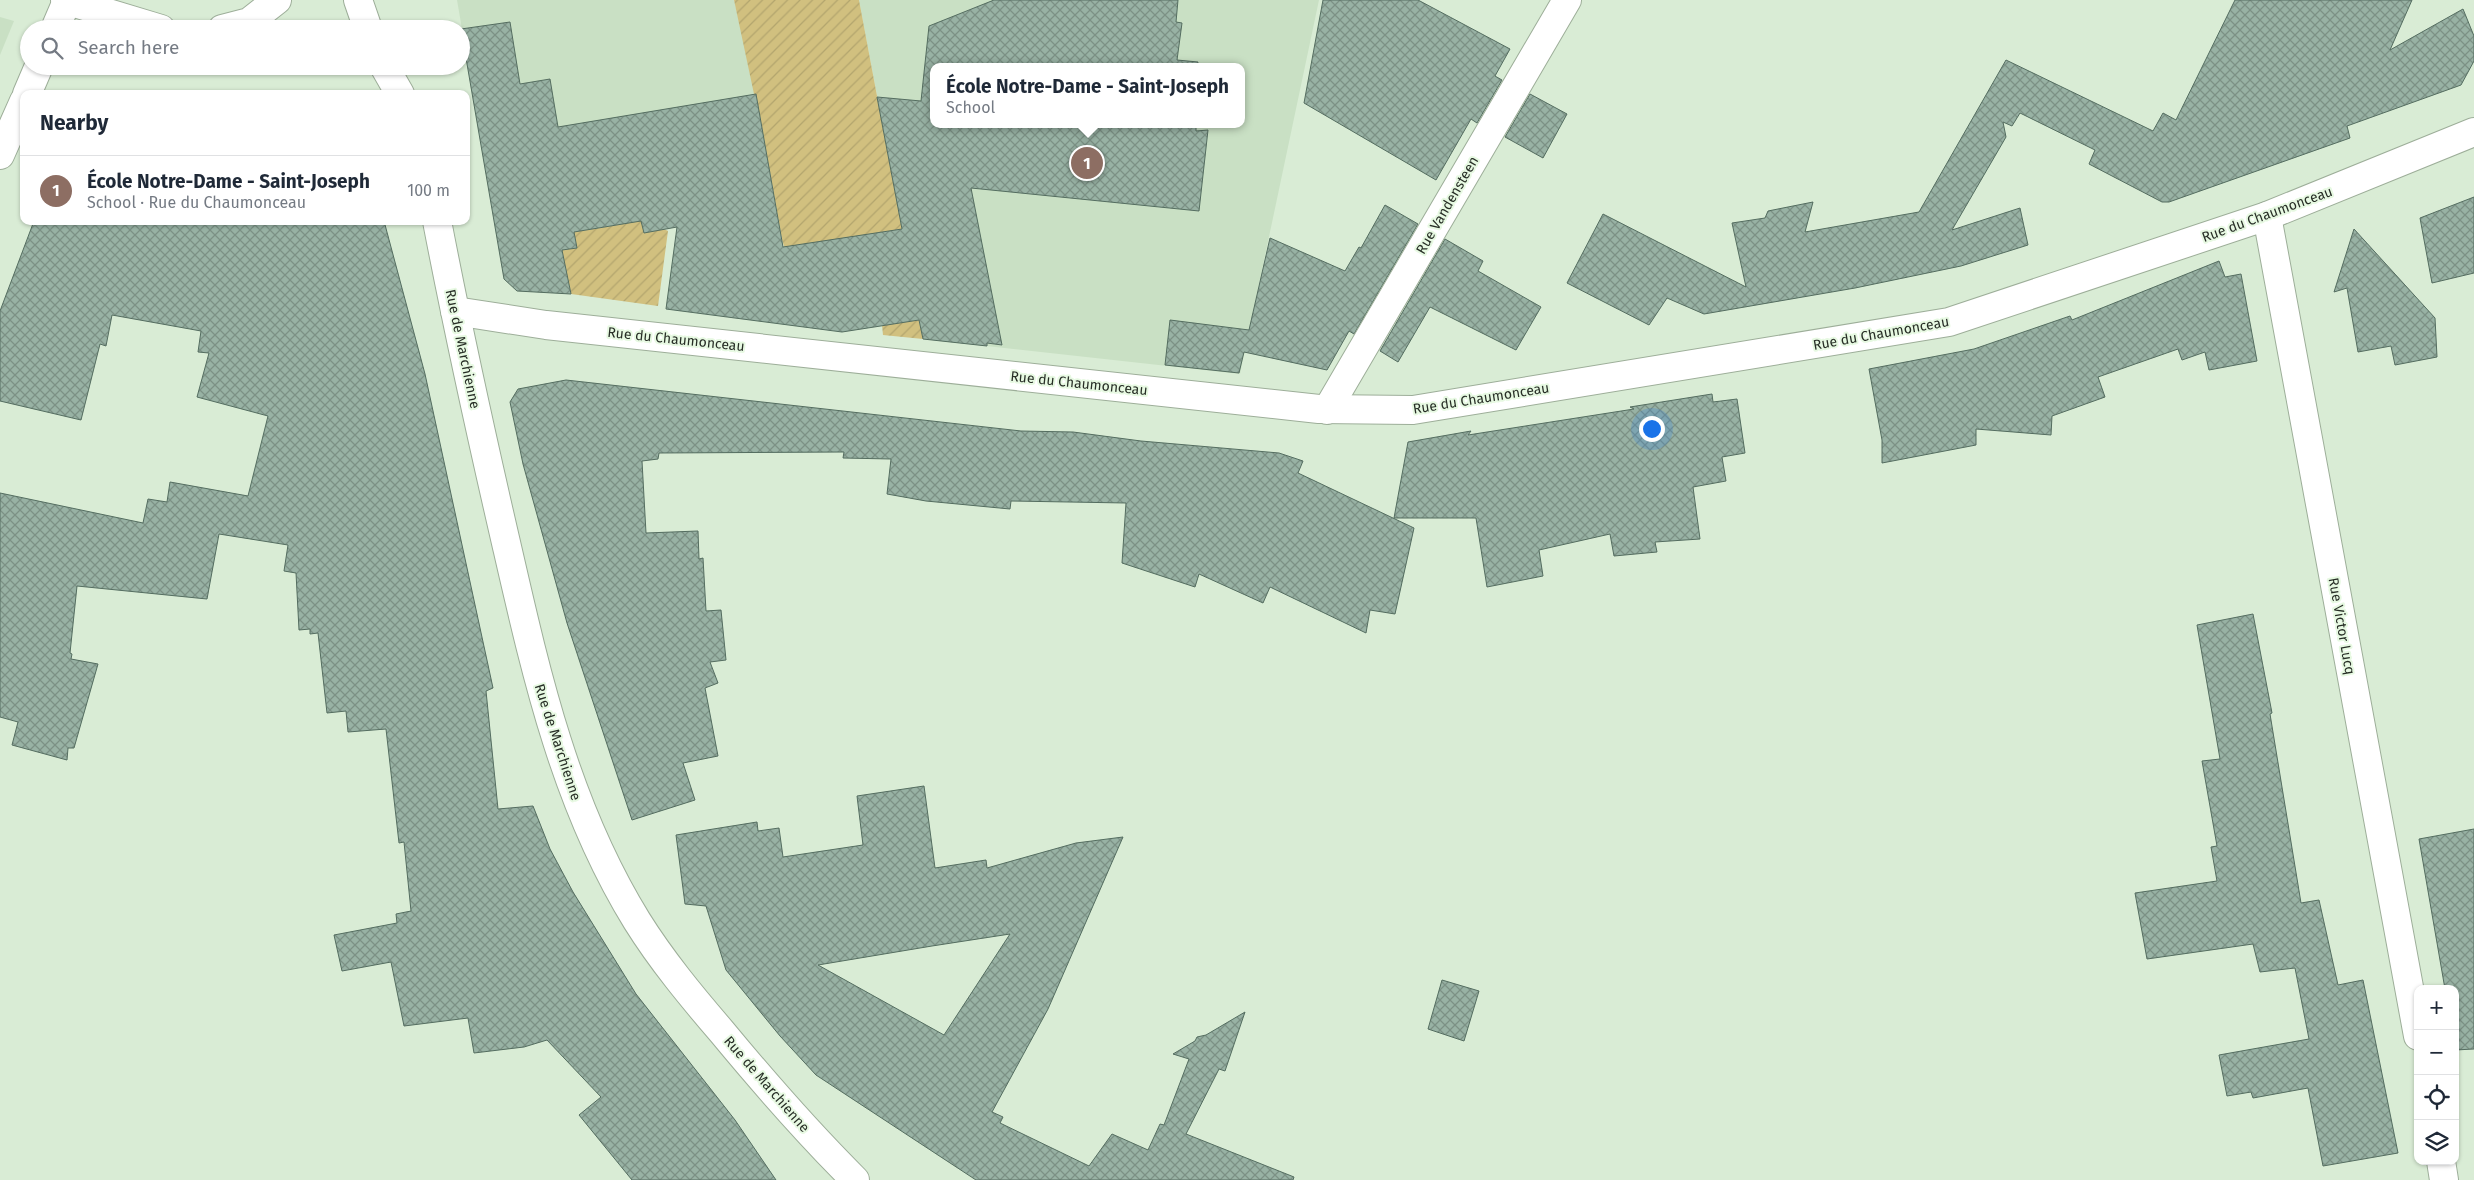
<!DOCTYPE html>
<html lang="en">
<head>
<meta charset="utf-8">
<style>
	:root { --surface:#fff; --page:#f2f2f3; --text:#1f2937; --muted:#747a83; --line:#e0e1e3; --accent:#2563eb }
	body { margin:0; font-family:"Fira Sans",sans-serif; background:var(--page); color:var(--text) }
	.controls { position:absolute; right:15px; bottom:15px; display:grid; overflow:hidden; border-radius:10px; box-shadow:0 1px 4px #0004 }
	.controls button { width:45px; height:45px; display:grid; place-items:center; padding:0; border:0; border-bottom:1px solid var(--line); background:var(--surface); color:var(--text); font:25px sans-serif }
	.you { position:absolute; left:1651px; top:428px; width:18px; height:18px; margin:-12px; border:4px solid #fff; border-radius:50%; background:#1a73e8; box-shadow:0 0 0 8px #1a73e833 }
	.badge { display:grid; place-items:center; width:32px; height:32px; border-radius:50%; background:var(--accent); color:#fff; font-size:16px; font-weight:700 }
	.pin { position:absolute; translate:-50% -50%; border:2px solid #fff; box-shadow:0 1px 5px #0006 }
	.popup { position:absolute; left:930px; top:63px; width:315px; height:65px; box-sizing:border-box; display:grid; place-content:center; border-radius:10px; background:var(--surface); filter:drop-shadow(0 1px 4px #0005); font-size:16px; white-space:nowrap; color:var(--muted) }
	.popup b { font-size:19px; color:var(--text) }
	.popup::after { content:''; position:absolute; left:50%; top:100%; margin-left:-10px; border:10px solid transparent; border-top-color:var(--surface) }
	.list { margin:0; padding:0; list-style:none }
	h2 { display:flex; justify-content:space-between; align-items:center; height:65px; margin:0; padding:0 20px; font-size:21px }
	h2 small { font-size:16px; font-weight:400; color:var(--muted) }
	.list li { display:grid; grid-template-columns:32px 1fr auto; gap:15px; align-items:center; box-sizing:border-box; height:70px; padding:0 20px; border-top:1px solid var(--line) }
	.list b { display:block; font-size:19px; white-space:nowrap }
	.list p { margin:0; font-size:16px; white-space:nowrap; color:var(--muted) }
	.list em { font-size:16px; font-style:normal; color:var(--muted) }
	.icon { flex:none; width:28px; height:28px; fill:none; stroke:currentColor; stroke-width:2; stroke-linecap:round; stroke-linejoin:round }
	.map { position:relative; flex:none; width:2474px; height:1180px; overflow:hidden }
	.search { position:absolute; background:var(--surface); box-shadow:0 1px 4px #0004; left:20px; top:20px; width:450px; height:55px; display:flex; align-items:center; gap:12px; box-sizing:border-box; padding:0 18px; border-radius:28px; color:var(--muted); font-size:19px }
	.panel { position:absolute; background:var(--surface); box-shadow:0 1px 4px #0004; left:20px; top:90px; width:450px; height:135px; border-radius:10px }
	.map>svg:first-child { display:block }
	.built { fill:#c9e0c4; fill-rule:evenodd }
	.garden { fill:url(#garden-furrows) }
	.building { fill:url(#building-cross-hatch); stroke:#546d60; fill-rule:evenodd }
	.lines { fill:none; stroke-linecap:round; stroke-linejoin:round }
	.minor-casing { stroke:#9dae99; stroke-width:30 }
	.tertiary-casing { stroke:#9dae99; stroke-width:30 }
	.minor { stroke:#fff; stroke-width:28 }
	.tertiary { stroke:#fff; stroke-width:28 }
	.labels { text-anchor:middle; stroke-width:4; stroke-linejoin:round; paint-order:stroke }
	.street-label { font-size:14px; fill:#272e26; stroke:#e7f9e2 }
</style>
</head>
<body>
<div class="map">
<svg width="2474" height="1180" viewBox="0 0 2474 1180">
	<defs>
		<pattern id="garden-furrows" width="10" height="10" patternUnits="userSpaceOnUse" patternTransform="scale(1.25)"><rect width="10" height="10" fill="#d1c07f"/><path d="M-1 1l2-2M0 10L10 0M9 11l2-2" fill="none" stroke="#b3a56e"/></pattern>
		<pattern id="building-cross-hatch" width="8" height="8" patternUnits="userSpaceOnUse" patternTransform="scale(1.25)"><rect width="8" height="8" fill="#98b2a4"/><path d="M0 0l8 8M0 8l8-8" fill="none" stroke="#7c9185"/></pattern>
	</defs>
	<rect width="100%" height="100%" fill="#d9ecd5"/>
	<!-- built -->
	<g class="built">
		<path d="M457,0h277l22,93 15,79 -217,35v-102l-4,-26 -30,5 -10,-62 -48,7z"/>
		<path d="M859,0h460l-79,374 -317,-35zM933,67h308v57h-308z"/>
		<path d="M0,17l14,4 -14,34z"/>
	</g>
	<!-- garden -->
	<g class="garden">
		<path d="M734,0h125l43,229 -36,6 -68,37 11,56 -9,-3 -10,-61 -8,-24 -26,-146h-2z"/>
		<path d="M637,194l7,39 20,-4 4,2 -10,75 -87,-12 -9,-44 15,-2 -3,-16 43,-7z"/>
		<path d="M919,320l4,19 -40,-4 -1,-10z"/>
	</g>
	<!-- building -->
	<g class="building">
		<path d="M994,0h184l-2,22 6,1 -5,37 21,2 -1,5h-264v57h263v7l12,-1 -9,81 -228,-23 31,157 -15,-2v3l-64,-7 -4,-19 -77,12 -176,-23 11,-82 -33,6 -3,-12 -67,11 3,16 -15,2 9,44 -54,-3 -13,-12 -43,-250 49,-7 10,62 30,-5 8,48 198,-33 27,153 119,-18 -25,-132 44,4 8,-75z"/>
		<path d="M1323,0h95l92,49 -15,27 7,4 -25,43 -6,-4 -35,61 -132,-77z"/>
		<path d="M2235,0h177l-22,50 73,-41 11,27v25l-13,24 -114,41 3,12 -181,64h-7l-73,-38 6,-14 -75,-37 -8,13 -9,-4 3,15 -54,93 68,-22 8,37 -67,21 -106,22 -151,26 -37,-16 -18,27 -82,-42 36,-69 143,73 -14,-64 33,-5 3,-7 45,-9 -8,30 114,-20 87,-152 147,71 10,-18 13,7z"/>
		<path d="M1530,94l37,20 -24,44 -38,-21z"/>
		<path d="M2474,197v76l-42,10 -12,-65z"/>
		<path d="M1385,205l33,19 -64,110 -5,-3 -22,39 -83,-18 -5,21 -74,-8 5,-45 79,10 21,-92 75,33 14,-24 2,1z"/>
		<path d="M34,221h350l41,153 68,314 -7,3 12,118 35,-3 17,43 23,43 63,102 99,126 41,60h-144l-53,-65 22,-18 -54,-57 -23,7 -50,6 -6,-35 -64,8 -13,-64 -49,9 -8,-36 63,-12 -1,-9 15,-3 -7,-69 -5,1 -13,-114 -38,3 -2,-21 -19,2 -9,-80 -8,1v-5l-11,1 -3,-57 -12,-2 4,-26 -69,-11 -12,65 -130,-13 -7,67 2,1 -1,5 27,5 -24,84h-6l-1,12 -55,-15 6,-23 -18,-5v-224l143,30 5,-24 19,3 3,-20 78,14 20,-80 -71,-19 12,-44 -11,-1 3,-21 -89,-16 -6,31 -6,-2 -19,76 -81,-19v-90z"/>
		<path d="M2354,229l81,89 2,39 -42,8 -4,-19 -33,6 -11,-64 -13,4z"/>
		<path d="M1445,239l38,22 -5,10 63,36 -25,43 -86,-43 -32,55 -18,-11z"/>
		<path d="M2219,261l6,16 16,-3 16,87 -48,9 -4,-18 -23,8 -4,-11 -80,28 7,20 -53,19 -1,19 -75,-6v16l-94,18v-23l-13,-71 105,-20 96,-33 2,4z"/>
		<path d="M566,380l455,51 52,1 68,9 138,12 24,8 -5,12 116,55 -19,86 -25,-4 -4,23 -96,-46 -7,16 -64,-29 -4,13 -73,-24 4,-60 -115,-2 -1,8 -84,-8 -39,-7 4,-35 -48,-1 1,-6 -185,1 -1,6 -16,2 4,72 52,-2 1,28 4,-1 3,53 15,-1 5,50 -16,2 8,21 -13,5 13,68 -35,7 12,37 -63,20 -65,-197 -44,-159 -13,-62 8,-13z"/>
		<path d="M1712,394l1,8 24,-3 8,54 -23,4 4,24 -33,6 7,52 -45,3 2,10 -43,4 -4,-22 -71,16 4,26 -56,11 -11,-69h-82l14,-76 63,-11 -3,4 166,-26 -4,-2z"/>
		<path d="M2253,614l19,99 -2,1 31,189 18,-3 19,85 25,-5 35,173 -75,13 -15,-78 -55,10 -2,-6 -24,4 -8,-41 90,-16 -14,-71 -35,4 -7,-28 -106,15 -12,-66 82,-12 -6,-34 6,-1 -15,-85 18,-2 -23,-134z"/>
		<path d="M924,786l11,82 51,-8 1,8 89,-25 47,-6 -75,172 -56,103 11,5 -3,6 89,43 23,-32 36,16 12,-26 4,1 25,-66 -16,-5 22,-13 2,-4 9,-2 39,-23 -20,59 -6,-2 -33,65 108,43 -1,3h-317l-160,-105 -36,-39 -54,-66 -20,-64 -21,-2 -9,-69 81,-13 1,9 21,-3 4,29 80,-12 -6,-49zM1010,934l-66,101 -126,-70 114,-19z"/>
		<path d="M2474,829v220l-19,1v-61h-10l-26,-150z"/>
		<path d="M1442,980l37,11 -15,50 -36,-12z"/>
	</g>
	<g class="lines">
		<defs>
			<g id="minor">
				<path d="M65,0l96,29"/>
				<path d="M55,29l12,-28"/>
				<path d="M222,29l27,-7 28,-22"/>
				<path d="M27,94l12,-28"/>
				<path d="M0,155l24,-54"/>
				<path d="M2267,216l151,820"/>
				<path d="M455,311l91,14 773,84 94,1 536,-88 318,-106 207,-84"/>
				<path d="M1327,410l240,-410"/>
				<path d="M2441,1161l3,19"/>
			</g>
			<g id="tertiary">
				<path d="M358,0l10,29"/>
				<path d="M384,66l16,28"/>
				<path d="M437,221c21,109 45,218 70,326 30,131 59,259 130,374 25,40 55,76 85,111 43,52 86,101 133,148"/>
			</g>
		</defs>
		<!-- minor casing -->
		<use href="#minor" class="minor-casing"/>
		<!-- tertiary casing -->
		<use href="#tertiary" class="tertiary-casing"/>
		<!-- minor -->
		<use href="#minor" class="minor"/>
		<!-- tertiary -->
		<use href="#tertiary" class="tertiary"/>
	</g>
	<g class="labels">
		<!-- street labels -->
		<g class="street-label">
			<text transform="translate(1447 205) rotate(-60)" y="5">Rue Vandensteen</text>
			<text transform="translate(2267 214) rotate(-20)" y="5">Rue du Chaumonceau</text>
			<text transform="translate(1881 333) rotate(-10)" y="5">Rue du Chaumonceau</text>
			<text transform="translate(676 339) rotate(6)" y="5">Rue du Chaumonceau</text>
			<text transform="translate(463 349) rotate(78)" y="5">Rue de Marchienne</text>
			<text transform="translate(1079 383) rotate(6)" y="5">Rue du Chaumonceau</text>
			<text transform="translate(1481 398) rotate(-9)" y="5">Rue du Chaumonceau</text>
			<text transform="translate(2342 626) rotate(80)" y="5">Rue Victor Lucq</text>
			<text transform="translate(558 742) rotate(72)" y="5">Rue de Marchienne</text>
			<text transform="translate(767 1084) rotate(49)" y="5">Rue de Marchienne</text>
		</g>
	</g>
</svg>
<div class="controls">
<button>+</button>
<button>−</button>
<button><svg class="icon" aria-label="locate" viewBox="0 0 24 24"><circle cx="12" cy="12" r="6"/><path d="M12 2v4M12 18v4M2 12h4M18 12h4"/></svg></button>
<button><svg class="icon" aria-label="layers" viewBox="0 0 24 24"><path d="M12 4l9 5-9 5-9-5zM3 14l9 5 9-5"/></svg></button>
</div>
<div class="you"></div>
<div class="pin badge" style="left:1087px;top:163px;background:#8d6e63">1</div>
<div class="popup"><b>École Notre-Dame - Saint-Joseph</b>School</div>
<div class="search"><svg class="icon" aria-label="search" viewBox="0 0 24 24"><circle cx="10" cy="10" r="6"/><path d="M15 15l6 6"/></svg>Search here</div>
<section class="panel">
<h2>Nearby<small></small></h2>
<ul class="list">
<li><span class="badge" style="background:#8d6e63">1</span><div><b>École Notre-Dame - Saint-Joseph</b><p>School · Rue du Chaumonceau</p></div><em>100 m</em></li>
</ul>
</section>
</div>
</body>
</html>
